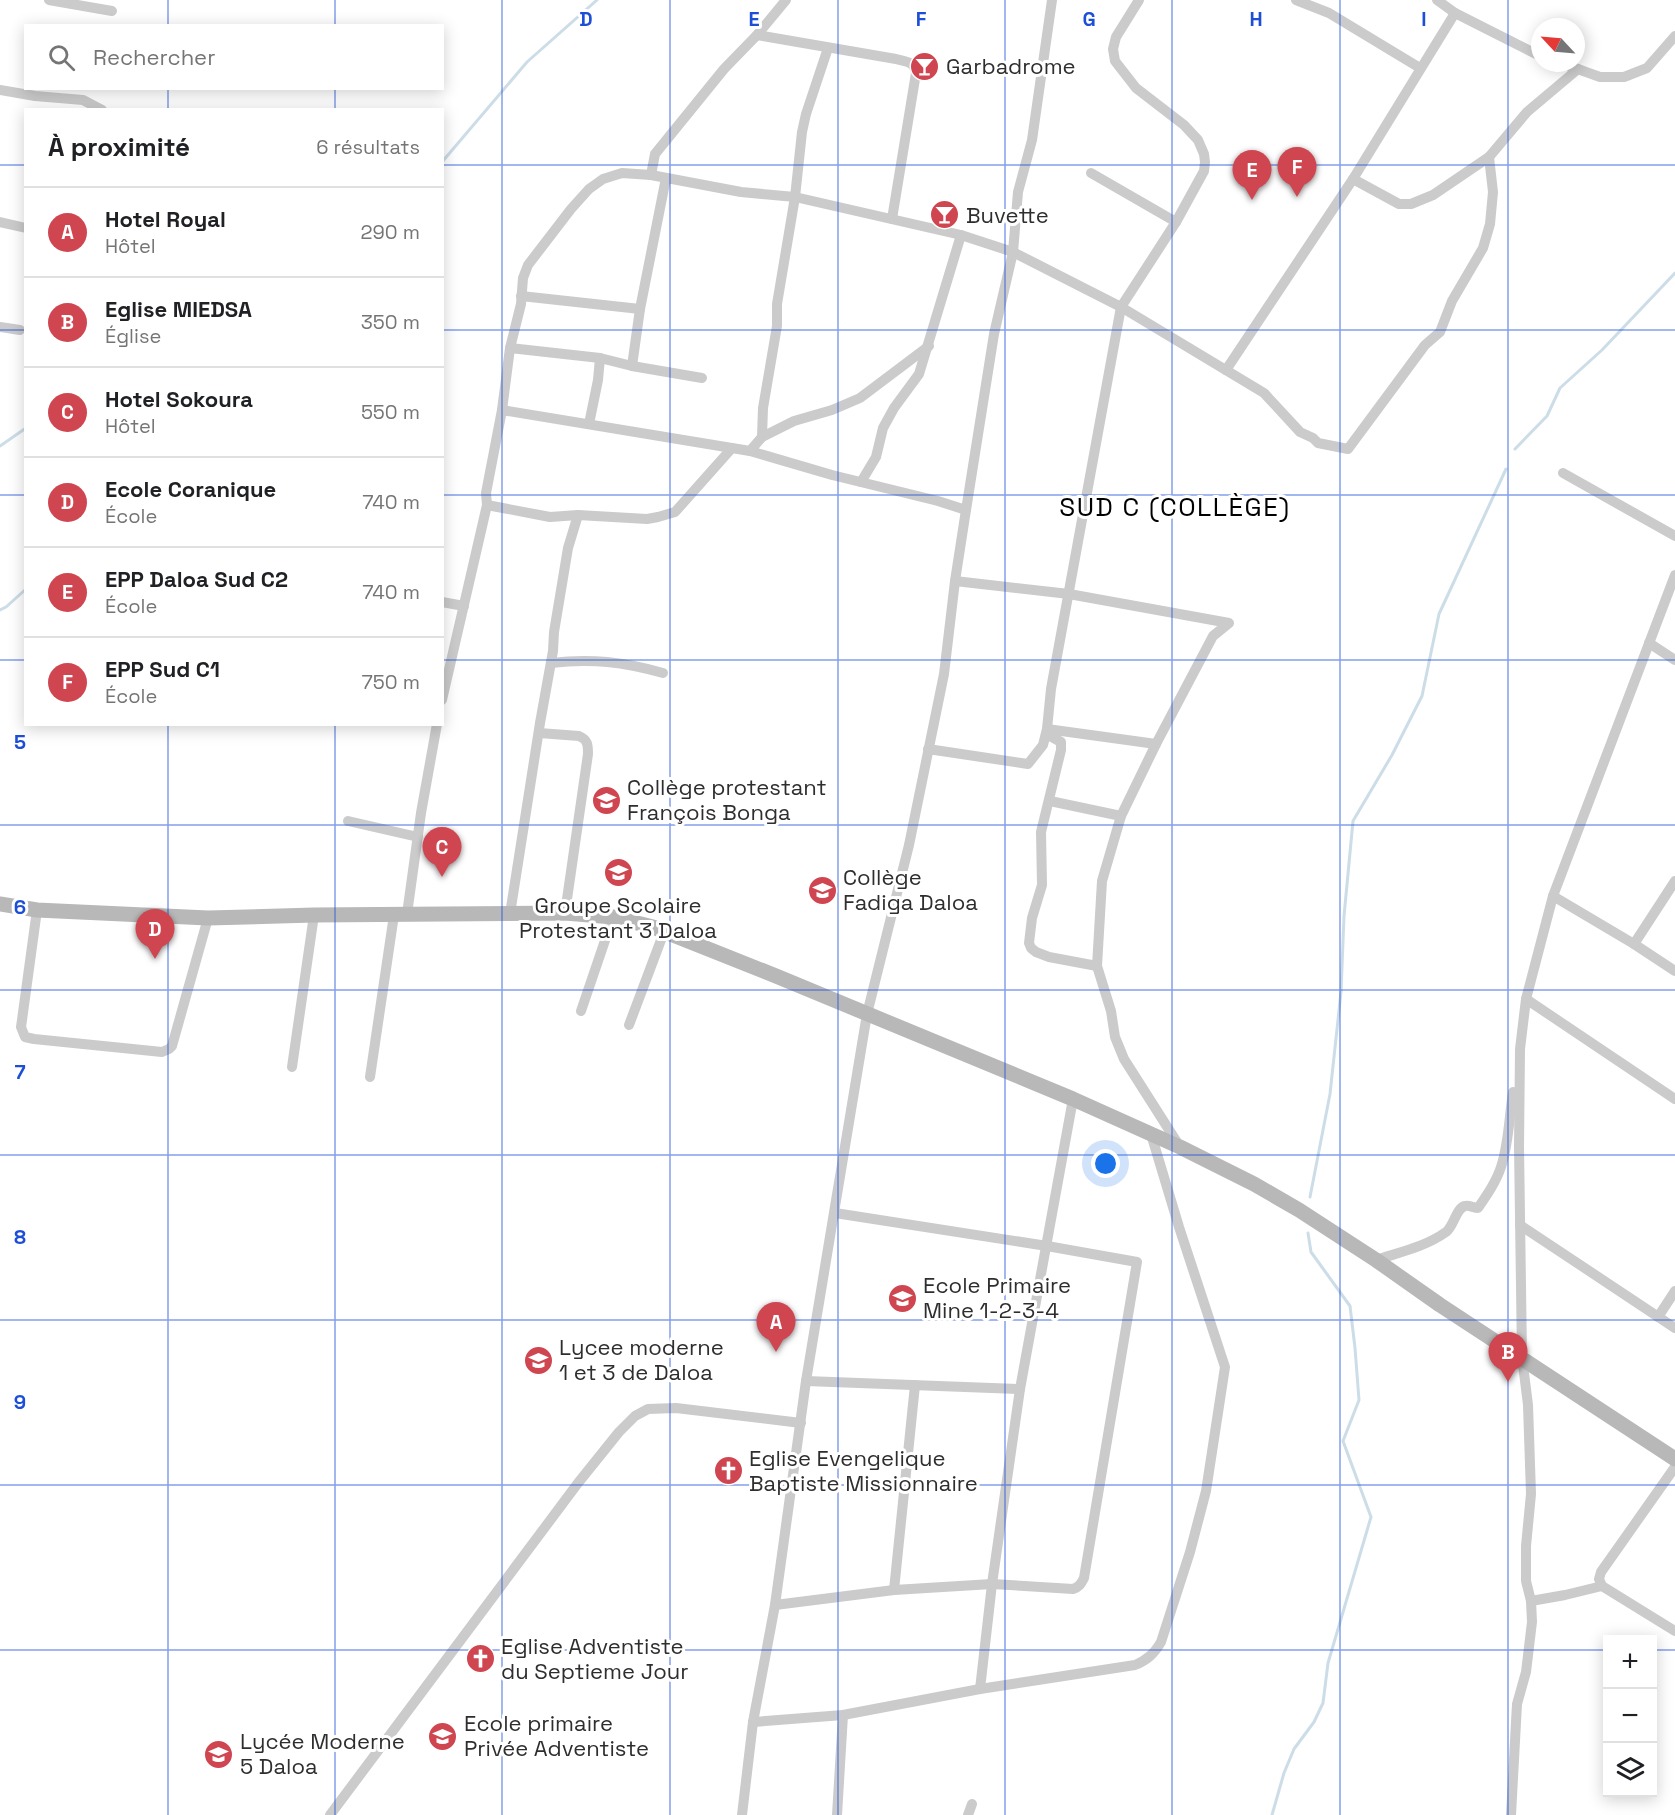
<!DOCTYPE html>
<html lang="fr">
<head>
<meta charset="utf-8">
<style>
	:root { --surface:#fff; --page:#f6f6f6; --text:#202124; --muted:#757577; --line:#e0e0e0; --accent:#cf4651 }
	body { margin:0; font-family:"Space Grotesk",sans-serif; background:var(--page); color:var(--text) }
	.controls { position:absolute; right:18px; bottom:18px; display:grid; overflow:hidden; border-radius:0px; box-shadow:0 3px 15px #0003 }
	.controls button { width:54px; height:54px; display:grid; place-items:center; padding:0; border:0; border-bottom:2px solid var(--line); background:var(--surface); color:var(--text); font:30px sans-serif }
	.compass { position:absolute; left:1531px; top:18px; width:54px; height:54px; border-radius:50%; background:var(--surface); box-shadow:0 3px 15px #0003; rotate:296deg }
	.you { position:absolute; left:1106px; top:1164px; width:21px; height:21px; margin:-15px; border:4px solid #fff; border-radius:50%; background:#1a73e8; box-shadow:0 0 0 9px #1a73e833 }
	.badge { display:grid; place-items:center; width:39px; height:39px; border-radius:50%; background:var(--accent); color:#fff; font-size:20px; font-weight:700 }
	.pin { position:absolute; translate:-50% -50px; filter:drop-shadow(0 2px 3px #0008) }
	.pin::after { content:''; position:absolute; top:32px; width:21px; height:18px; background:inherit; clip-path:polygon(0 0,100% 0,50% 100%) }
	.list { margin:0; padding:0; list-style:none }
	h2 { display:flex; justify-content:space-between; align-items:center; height:78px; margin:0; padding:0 24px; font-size:26px }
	h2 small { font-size:20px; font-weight:400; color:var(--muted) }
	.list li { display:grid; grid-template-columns:39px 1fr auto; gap:18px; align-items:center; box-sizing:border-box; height:90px; padding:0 24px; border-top:2px solid var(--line) }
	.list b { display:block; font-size:22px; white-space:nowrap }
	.list p { margin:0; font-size:20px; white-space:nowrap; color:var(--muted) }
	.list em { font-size:20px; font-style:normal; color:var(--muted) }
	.icon { flex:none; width:33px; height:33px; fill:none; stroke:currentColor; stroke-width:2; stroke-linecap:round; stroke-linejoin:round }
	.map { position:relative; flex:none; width:1675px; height:1815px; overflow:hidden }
	.search { position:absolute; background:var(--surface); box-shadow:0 3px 15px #0003; left:24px; top:24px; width:420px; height:66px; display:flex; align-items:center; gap:15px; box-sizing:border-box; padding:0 21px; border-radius:0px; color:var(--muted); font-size:22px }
	.panel { position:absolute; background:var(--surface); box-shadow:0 3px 15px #0003; left:24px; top:108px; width:420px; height:618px; border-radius:0px }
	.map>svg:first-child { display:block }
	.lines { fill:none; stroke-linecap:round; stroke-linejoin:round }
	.stream { stroke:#ccdde7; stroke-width:3 }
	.street { stroke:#cbcbcb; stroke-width:10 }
	.secondary { stroke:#b8b8b8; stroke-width:15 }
	.grid { fill:none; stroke:#1d4ed8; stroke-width:1.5; stroke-opacity:0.55 }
	.labels { text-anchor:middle; stroke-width:6; stroke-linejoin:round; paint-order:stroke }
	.poi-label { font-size:22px; fill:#2e2e2e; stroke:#fff; text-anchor:start }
	.quarter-label { font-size:26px; letter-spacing:1.5px; fill:#000; stroke:#fff }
	.grid-label { font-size:20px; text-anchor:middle; font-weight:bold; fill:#1d4ed8; stroke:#fff; stroke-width:6; stroke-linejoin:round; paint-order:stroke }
</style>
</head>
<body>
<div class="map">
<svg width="1675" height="1815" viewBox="0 0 1675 1815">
	<rect width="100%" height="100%" fill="#fff"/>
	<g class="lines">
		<!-- stream -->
		<g class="stream">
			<path d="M442,162l85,-100 70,-62"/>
			<path d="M0,446l26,-18"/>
			<path d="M1515,449l32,-33 13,-28 42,-38 73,-77"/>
			<path d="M0,610l6,-3 20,-18"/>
			<path d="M1310,1197l20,-103 11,-102 3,-76 9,-95 39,-66 30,-59 17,-82 67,-145"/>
			<path d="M1272,1815l12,-42 10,-24 20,-27 9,-19 5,-40 43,-146 -28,-76 16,-41 -4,-52 -5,-42 -39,-54 -3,-19"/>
		</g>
		<!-- street -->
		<g class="street">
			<path d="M49,0l63,11"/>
			<path d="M1296,0l33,13 91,55"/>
			<path d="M1437,0l18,13 85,43"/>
			<path d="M757,35l139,24c11,3 18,2 20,14l-24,146"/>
			<path d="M1561,63l39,14h24l23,-9 28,-32"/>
			<path d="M0,90l35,6 48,4 19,10"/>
			<path d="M1091,173l85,49"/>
			<path d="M651,175l4,-21 69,-85 33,-34 29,-35"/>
			<path d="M1353,179l46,25h12l22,-9 56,-38 38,-45 51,-43"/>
			<path d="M0,222l26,6"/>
			<path d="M521,296l119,13 26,-131"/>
			<path d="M0,327l20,3"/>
			<path d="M510,348l90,10 -2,22 -9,44"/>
			<path d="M600,358l32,8 70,12"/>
			<path d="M632,366l8,-57"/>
			<path d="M1226,370l127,-191 102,-166"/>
			<path d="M502,410l248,41 82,24 106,26 28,9"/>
			<path d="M762,437l1,-29 14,-82v-22l18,-107 7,-65 4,-18 22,-66"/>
			<path d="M750,451l12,-14 32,-16 38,-11 28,-12 69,-52"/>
			<path d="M1563,473l112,63"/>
			<path d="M861,482l15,-25 7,-29 11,-20 25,-34 42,-139"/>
			<path d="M487,505l63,12 28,-2 69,4 11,-2 17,-5 57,-64"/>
			<path d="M955,581l114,13 160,29 -16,13 -57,108 -35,72 -19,65 -5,85 14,45 4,26 9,22 56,88"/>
			<path d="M442,602l22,4"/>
			<path d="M1649,643l26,17"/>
			<path d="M551,663c40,-5 73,-1 112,10"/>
			<path d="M442,700l45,-195 -1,-12 16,-83 8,-62 11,-44 2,-26 5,-13 43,-56 18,-20 14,-10 19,-6 29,2 90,17 54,5 166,38 52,17 108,55 143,86 36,39 13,6 5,5 30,6 77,-104 15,-13 12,-31 31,-53 7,-24 3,-32 -4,-35"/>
			<path d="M539,733l40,3c9,4 9,9 9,18l-23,159"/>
			<path d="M928,749l100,15 15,-19 4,-16 109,15"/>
			<path d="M1050,801l71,15"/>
			<path d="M348,821l70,16"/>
			<path d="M1553,896l81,48 41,27"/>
			<path d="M37,910l-15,110 -1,7 4,10 9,2 128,13 7,-3 3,-3 36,-128"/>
			<path d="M407,914l14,-101 16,-89"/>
			<path d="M510,914l30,-191 13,-72 1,-19 14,-84 10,-33"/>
			<path d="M1634,944l41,-63"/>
			<path d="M1097,966l-48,-9 -13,-5 -5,-4 -2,-5 3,-25 10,-33 -1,-53 20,-82v-8l-11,-6 -3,-7 4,-40 70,-382 55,-85 28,-51 1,-9 -1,-8 -6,-14 -14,-15 -48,-37 -21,-27 -2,-12 3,-12 23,-37"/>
			<path d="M1526,999l149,100"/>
			<path d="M581,1011l32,-94"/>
			<path d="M629,1025l35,-93"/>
			<path d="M292,1067l22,-152"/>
			<path d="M370,1077l24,-162"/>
			<path d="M1520,1225l155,103"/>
			<path d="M1376,1260c24,-8 49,-13 70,-28 8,-6 10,-24 19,-26 4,-1 9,2 13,2 9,-13 18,-26 23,-41 8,-24 8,-50 12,-75"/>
			<path d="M1658,1317l17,-26"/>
			<path d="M806,1381l214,8"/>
			<path d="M1675,1467l-74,105 -2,7 3,7 73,45"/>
			<path d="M894,1590l21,-205"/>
			<path d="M1531,1601l34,-6 37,-9"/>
			<path d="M775,1605l119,-15 98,-6 81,5c6,-2 8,-5 11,-11l53,-316 -90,-16 -212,-33"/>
			<path d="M980,1689l12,-105 28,-195 53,-290"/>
			<path d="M753,1722l90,-7 137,-26 155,-24c12,-5 19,-11 26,-23l29,-90 16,-61 19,-124 -46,-140 -28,-93"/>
			<path d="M330,1815l248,-332 41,-51 16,-16 13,-7 28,-1 125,15"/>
			<path d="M742,1815l11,-93 22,-117 31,-224 61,-367 42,-169 35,-171 11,-93 11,-71 28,-176 19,-82 5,-60 14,-52 20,-140"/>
			<path d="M837,1815l6,-100"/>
			<path d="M968,1815l4,-11"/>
			<path d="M1511,1815l6,-111 9,-32 6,-50 -1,-21 -5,-20v-35l5,-52 -3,-89 -6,-48 -3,-211 1,-97 6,-50 27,-103 122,-321"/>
		</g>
		<!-- secondary -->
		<path class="secondary" d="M0,904l37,6 171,8 106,-3 251,-2 48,4 40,10 123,49 297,123 107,48 74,37 45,26 77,50 64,45 235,154"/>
	</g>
	<!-- grid -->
	<path class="grid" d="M168,0v26M335,0v26M502,0v1815M670,0v1815M838,0v1815M1005,0v1815M1172,0v1815M1340,0v1815M1508,0v1815M168,88v22M335,88v22M0,165h26M442,165h1233M0,330h26M442,330h1233M0,495h26M442,495h1233M0,660h26M442,660h1233M168,724v1091M335,724v1091M0,825h1675M0,990h1675M0,1155h1675M0,1320h1675M0,1485h1675M0,1650h1608M1652,1650h23"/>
	<!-- icons -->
	<defs>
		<symbol id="bar-disc" viewBox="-11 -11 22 22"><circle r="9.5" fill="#cf4651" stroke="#fff"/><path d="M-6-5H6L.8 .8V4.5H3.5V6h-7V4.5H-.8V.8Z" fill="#fff"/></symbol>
		<symbol id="school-disc" viewBox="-11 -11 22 22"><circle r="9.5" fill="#cf4651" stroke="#fff"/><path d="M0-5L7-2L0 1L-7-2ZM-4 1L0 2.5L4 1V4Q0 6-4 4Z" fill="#fff"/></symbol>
		<symbol id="church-disc" viewBox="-11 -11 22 22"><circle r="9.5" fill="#cf4651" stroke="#fff"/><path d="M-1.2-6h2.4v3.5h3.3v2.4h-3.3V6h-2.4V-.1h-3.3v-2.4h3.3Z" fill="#fff"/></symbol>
	</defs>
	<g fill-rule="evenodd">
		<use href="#bar-disc" x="908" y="50" width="33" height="33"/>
		<use href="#bar-disc" x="928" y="198" width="33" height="33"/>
		<use href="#school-disc" x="590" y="784" width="33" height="33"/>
		<use href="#school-disc" x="602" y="856" width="33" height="33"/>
		<use href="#school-disc" x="806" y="874" width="33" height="33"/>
		<use href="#school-disc" x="886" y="1282" width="33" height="33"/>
		<use href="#school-disc" x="522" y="1344" width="33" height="33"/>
		<use href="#church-disc" x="712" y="1454" width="33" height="33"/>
		<use href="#church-disc" x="464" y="1642" width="33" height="33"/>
		<use href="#school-disc" x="426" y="1720" width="33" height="33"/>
		<use href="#school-disc" x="202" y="1738" width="33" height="33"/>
	</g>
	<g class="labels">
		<!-- poi labels -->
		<g class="poi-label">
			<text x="946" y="74">Garbadrome</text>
			<text x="966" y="223">Buvette</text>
			<text x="627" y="795">Collège protestant<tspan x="627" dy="25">François Bonga</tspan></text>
			<text x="843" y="885">Collège<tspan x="843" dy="25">Fadiga Daloa</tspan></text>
			<text x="618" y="913" text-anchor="middle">Groupe Scolaire<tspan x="618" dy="25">Protestant 3 Daloa</tspan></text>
			<text x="923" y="1293">Ecole Primaire<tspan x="923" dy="25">Mine 1-2-3-4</tspan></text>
			<text x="559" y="1355">Lycee moderne<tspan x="559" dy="25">1 et 3 de Daloa</tspan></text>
			<text x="749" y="1466">Eglise Evengelique<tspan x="749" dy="25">Baptiste Missionnaire</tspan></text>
			<text x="501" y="1654">Eglise Adventiste<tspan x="501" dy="25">du Septieme Jour</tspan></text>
			<text x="464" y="1731">Ecole primaire<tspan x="464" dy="25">Privée Adventiste</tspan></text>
			<text x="240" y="1749">Lycée Moderne<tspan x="240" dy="25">5 Daloa</tspan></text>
		</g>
		<!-- quarter labels -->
		<g class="quarter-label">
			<text x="1175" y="516">SUD C (COLLÈGE)</text>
		</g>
	</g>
	<g class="grid-label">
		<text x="586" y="26">D</text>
		<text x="754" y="26">E</text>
		<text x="921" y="26">F</text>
		<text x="1089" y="26">G</text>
		<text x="1256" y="26">H</text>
		<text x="1424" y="26">I</text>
		<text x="20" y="749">5</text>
		<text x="20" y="914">6</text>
		<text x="20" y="1079">7</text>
		<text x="20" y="1244">8</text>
		<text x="20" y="1409">9</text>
	</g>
</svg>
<div class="controls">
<button>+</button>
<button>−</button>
<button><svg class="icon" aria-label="layers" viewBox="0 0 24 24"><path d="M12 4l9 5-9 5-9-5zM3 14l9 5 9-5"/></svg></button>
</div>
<svg class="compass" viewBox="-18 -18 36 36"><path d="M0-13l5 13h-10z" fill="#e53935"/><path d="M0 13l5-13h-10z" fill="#757577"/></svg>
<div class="you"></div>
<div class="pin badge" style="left:776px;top:1352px">A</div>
<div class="pin badge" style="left:1508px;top:1382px">B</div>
<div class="pin badge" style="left:442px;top:877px">C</div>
<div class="pin badge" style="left:155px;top:959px">D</div>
<div class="pin badge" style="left:1252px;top:200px">E</div>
<div class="pin badge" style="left:1297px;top:197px">F</div>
<div class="search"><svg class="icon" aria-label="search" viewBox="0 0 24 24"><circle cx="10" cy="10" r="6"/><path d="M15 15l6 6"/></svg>Rechercher</div>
<section class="panel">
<h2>À proximité<small>6 résultats</small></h2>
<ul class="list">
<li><span class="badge">A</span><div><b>Hotel Royal</b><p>Hôtel</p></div><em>290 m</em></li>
<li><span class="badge">B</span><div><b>Eglise MIEDSA</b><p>Église</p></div><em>350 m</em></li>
<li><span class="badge">C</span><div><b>Hotel Sokoura</b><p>Hôtel</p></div><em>550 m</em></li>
<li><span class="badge">D</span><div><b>Ecole Coranique</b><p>École</p></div><em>740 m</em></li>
<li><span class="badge">E</span><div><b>EPP Daloa Sud C2</b><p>École</p></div><em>740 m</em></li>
<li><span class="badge">F</span><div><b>EPP Sud C1</b><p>École</p></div><em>750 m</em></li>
</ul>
</section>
</div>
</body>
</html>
